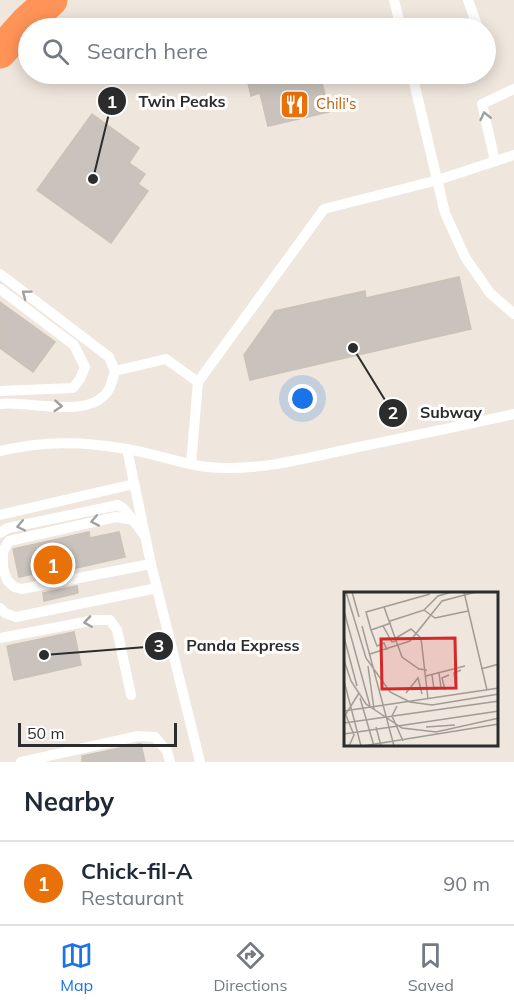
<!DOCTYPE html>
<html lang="en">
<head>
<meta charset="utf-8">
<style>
	:root { --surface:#fff; --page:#f2f2f3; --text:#1f2937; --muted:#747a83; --line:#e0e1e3; --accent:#1a73e8 }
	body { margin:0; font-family:Mulish,sans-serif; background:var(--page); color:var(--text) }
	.scale { position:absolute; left:18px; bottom:15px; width:159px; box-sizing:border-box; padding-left:6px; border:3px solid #2c2c2c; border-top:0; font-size:16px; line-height:21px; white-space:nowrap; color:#2c2c2c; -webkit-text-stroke:4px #fff; paint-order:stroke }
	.you { position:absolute; left:303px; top:399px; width:21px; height:21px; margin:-15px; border:4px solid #fff; border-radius:50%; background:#1a73e8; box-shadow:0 0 0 9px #1a73e833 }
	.badge { display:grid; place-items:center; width:39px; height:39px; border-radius:50%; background:var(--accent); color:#fff; font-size:20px; font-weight:700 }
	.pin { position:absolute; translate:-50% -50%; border:3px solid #fff; box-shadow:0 2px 6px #0006 }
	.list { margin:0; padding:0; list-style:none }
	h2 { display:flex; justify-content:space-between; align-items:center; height:78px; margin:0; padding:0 24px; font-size:26px }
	h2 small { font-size:20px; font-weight:400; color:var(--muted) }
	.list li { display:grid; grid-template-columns:39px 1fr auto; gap:18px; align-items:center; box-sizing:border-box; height:84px; padding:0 24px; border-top:2px solid var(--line) }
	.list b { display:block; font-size:22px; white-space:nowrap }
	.list p { margin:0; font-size:20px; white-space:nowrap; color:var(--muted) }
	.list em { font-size:20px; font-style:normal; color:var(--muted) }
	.icon { flex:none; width:33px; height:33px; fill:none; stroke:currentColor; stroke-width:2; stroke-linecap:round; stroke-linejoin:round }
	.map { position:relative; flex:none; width:514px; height:762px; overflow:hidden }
	.search { position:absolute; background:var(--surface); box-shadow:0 3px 15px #0003; left:18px; right:18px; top:18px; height:66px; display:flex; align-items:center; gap:15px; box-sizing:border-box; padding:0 21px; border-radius:33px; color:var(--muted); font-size:22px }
	.sheet { height:162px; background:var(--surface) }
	nav { display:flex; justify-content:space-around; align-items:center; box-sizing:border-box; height:84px; border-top:2px solid var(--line); background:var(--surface); font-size:16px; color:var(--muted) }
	nav a { display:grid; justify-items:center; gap:3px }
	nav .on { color:var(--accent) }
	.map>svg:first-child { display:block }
	.building { fill:#cac3bd; stroke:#cbc2b6; stroke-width:1.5 }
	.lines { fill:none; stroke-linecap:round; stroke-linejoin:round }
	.lane { stroke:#fff; stroke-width:10 }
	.highway { stroke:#ff9458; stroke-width:33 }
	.oneway { stroke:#a0a0a0 }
	.labels { text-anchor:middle; stroke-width:6; stroke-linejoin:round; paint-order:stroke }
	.food-label { font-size:15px; fill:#c56008; stroke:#fff; text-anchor:start }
	.inset-road { fill:none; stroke:#a19c96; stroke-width:1.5 }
	.view { fill:#d62828; fill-opacity:0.15; stroke:#d62828; stroke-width:3 }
	.inset-edge { fill:none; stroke:#2c2c2c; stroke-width:3 }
	.leader { fill:none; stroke:#2c2c2c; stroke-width:2 }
	.callout-dot { fill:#2c2c2c; stroke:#fff; stroke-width:2 }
	.mark-label { font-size:18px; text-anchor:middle; font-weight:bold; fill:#fff }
	.callout-label { font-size:16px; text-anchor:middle; font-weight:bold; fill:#2c2c2c; stroke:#fff; stroke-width:6; stroke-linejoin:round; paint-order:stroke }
</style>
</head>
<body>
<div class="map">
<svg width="514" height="762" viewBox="0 0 514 762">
	<rect width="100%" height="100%" fill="#efe6dd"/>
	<!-- building -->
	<g class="building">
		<path d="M246,74h74l9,38 -61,14 -8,-33 -9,3z"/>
		<path d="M92,114l47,34 -10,15 16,11 -7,10 10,7 -37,52 -74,-53z"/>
		<path d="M459,277l12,52 -221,51 -6,-25 31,-44 90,-20 1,7z"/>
		<path d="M0,302l55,40 -22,30 -33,-24z"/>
		<path d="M89,532l1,6 29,-6 6,25 -53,12 1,2 -34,7 -1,-5 -19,4 -6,-28z"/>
		<path d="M77,586l1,7 -34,8 -1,-8z"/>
		<path d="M74,632l7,33 -67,15 -7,-34z"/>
		<path d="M139,744h2l4,18h-63v-6z"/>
	</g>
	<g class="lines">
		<!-- lane -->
		<g class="lane">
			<path d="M394,0l7,28"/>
			<path d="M468,0l10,28"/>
			<path d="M412,74l33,139 20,44 25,36 24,21"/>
			<path d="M495,161l-13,-57 32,-15"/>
			<path d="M0,274l109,83 6,14c-2,5 -3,13 -6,18 -17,32 -80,11 -109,15"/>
			<path d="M0,289l74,56 11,22 -5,12 -7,9 -73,3"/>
			<path d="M115,371l51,-12 32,23"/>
			<path d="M127,449l24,115 49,198"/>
			<path d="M0,451c44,-10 82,-10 126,-2 33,5 64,19 98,19 44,1 87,-11 130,-20 53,-11 107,-22 160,-34"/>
			<path d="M191,464l7,-82 126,-173 114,-29 76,-25"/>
			<path d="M0,515l134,-31"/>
			<path d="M0,533l8,-5 110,-23 5,3 10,12"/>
			<path d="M145,536l-12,-16 -17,-3 -107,24 -6,10v17l4,12 7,7 8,2 129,-25"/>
			<path d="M0,608l5,5 11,4 141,-29"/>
			<path d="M0,638l95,-18h15l7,10 14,65"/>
			<path d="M21,762l117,-26 17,1 12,14 3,11"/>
		</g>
		<!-- highway -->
		<path class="highway" d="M0,52l26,-29 25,-23"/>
	</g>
	<!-- one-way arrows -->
	<defs><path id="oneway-chevron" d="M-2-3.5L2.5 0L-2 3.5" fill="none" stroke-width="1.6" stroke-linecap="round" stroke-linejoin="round" transform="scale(1.5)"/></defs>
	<g class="oneway">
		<use href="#oneway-chevron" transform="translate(485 116) rotate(-103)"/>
		<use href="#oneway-chevron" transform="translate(26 294) rotate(-143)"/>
		<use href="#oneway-chevron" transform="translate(58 406) rotate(4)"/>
		<use href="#oneway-chevron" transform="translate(95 521) rotate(169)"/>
		<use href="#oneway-chevron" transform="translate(21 526) rotate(168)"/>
		<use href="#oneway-chevron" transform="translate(88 622) rotate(171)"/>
	</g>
	<!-- icons -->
	<defs>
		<symbol id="restaurant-square" viewBox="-11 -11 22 22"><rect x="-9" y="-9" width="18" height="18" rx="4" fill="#e8710a" stroke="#fff"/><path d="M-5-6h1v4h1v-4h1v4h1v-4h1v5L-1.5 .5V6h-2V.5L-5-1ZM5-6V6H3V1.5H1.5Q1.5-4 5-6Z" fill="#fff"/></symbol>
	</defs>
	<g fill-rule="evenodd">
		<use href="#restaurant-square" x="278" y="88" width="33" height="33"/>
	</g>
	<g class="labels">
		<!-- food labels -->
		<g class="food-label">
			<text x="316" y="109">Chili's</text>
		</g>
	</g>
	<!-- overview -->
	<g transform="translate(344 592)">
		<rect width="154" height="154" fill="#efe6dd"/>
		<path class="inset-road" d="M2,0l20,66 24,34 20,10 22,3 67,-11M8,0l7,25M120,0l23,98M40,15l18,50 17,12 8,1M80,18l14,-14 14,-4M0,19l26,95M46,29l34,-11 11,8 33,-7M47,31l-20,7 -5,-18 64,-18M18,34l32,120M39,34l9,16 5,-1M27,38l6,16 7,-3 3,7M0,45l13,49M52,46l15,-9 10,9 7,61M26,62l40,-13 32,-40 34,-9M0,68l7,21 15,23 36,24 34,4 63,-14M24,74l6,43M137,77l18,-5M88,83l2,14 7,-1 -2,-15M82,84l39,-10M0,89l17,65M112,95l-2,-14 7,-3M101,98l-3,-12 7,-3M62,101l12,-15 4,16M16,106l14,48M53,114l-5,10 11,25M0,119l155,-23M1,121l9,22 -5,11M0,125l15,-24M0,131l155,-22M32,135l5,19M82,135l29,-2M0,142l155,-23M19,154l136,-22"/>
		<path class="view" d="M111,46l1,50 -74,1 -1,-50z"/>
		<rect width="154" height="154" class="inset-edge"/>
	</g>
	<!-- callouts -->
	<path class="leader" d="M93 179L112 101M353 348L393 413M44 655L159 646"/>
	<g class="callout-dot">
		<circle cx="93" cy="179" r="6"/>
		<circle cx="353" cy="348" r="6"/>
		<circle cx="44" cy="655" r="6"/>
		<circle cx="112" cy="101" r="15"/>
		<circle cx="393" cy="413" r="15"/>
		<circle cx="159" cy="646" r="15"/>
	</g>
	<g class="mark-label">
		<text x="112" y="108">1</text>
		<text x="393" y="419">2</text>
		<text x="159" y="652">3</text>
	</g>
	<g class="callout-label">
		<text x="182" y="107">Twin Peaks</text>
		<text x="451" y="418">Subway</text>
		<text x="243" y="651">Panda Express</text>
	</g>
</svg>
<div class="scale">50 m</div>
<div class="you"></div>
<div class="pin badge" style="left:53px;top:565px;background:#e8710a">1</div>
<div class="search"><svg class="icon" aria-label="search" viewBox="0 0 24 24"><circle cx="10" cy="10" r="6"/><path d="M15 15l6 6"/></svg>Search here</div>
</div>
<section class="sheet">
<h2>Nearby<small></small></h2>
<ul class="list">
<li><span class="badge" style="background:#e8710a">1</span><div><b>Chick-fil-A</b><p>Restaurant</p></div><em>90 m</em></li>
</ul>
</section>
<nav>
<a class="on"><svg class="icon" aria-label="map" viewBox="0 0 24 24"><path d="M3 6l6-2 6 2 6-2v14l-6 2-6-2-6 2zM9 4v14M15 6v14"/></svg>Map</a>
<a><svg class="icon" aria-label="directions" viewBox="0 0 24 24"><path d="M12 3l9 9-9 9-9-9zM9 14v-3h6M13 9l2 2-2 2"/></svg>Directions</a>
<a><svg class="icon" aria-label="saved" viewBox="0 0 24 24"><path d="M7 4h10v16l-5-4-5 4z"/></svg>Saved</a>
</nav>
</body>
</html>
